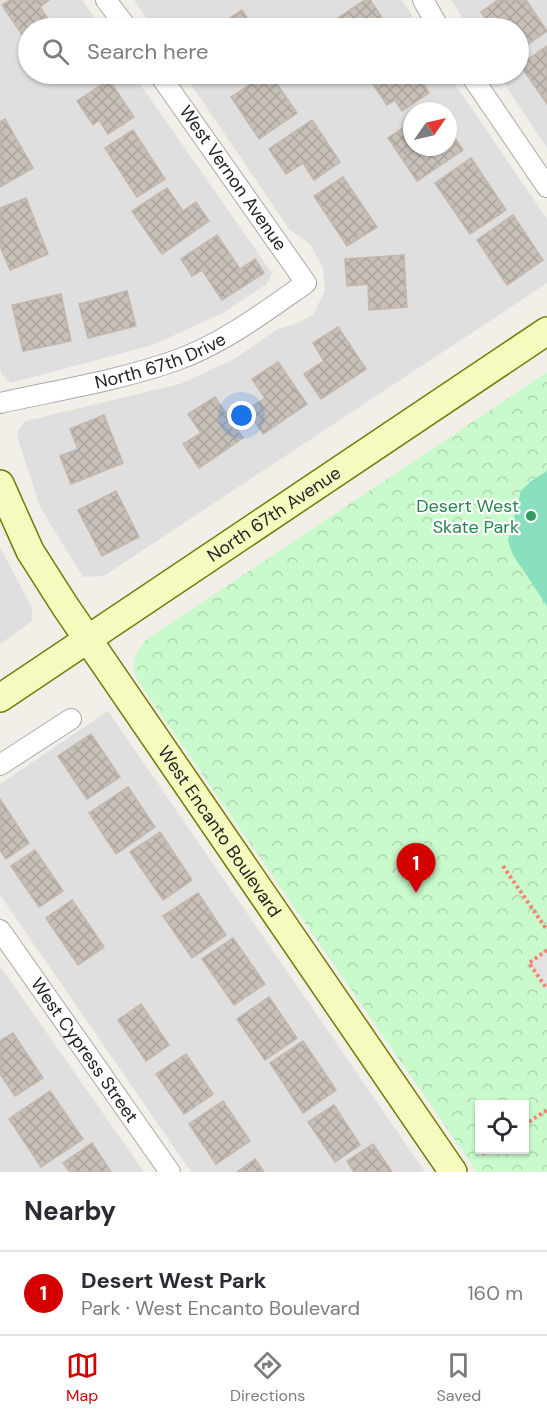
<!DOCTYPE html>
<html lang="en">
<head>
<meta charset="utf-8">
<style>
	:root { --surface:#fff; --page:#f7f7f7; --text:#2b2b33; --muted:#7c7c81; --line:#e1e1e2; --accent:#d40000 }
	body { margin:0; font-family:"DM Sans",sans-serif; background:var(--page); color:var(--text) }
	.controls { position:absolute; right:18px; bottom:18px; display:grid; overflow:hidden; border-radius:0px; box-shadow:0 2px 4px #0004 }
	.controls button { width:54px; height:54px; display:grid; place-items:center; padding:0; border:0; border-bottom:2px solid var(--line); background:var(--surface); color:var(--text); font:30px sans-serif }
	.compass { position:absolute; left:403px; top:102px; width:54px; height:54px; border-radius:50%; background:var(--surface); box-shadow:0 2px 4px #0004; rotate:56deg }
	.you { position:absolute; left:242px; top:416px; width:21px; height:21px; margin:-15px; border:4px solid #fff; border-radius:50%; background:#1a73e8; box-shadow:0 0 0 9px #1a73e833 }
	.badge { display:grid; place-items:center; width:39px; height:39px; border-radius:50%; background:var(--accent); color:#fff; font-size:20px; font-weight:700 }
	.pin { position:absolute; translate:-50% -50px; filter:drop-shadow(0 2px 3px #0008) }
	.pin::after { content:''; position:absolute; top:32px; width:21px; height:18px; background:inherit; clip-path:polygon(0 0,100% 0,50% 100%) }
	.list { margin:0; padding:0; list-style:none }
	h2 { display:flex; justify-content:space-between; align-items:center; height:78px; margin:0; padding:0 24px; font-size:26px }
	h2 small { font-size:20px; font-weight:400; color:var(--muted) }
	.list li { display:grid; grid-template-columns:39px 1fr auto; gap:18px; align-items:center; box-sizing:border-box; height:84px; padding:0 24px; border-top:2px solid var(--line) }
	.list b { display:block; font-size:22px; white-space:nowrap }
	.list p { margin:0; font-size:20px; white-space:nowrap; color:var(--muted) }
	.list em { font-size:20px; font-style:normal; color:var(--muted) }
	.icon { flex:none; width:33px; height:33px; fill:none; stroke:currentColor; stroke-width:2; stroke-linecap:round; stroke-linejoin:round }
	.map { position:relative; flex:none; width:547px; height:1172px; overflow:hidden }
	.search { position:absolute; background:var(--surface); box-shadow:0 2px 4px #0004; left:18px; right:18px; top:18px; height:66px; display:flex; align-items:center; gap:15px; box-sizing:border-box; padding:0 21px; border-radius:33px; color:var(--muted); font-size:22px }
	.sheet { height:162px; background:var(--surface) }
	nav { display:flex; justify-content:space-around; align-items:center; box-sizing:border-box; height:84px; border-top:2px solid var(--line); background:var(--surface); font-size:16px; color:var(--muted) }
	nav a { display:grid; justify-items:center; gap:3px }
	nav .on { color:var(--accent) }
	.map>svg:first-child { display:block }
	.residential { fill:#e0dfdf; fill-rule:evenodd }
	.park { fill:url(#park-crowns); fill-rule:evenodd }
	.pitch { fill:#88e0be }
	.parking { fill:#e2e2e2 }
	.building { fill:url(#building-cross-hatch); stroke:#c4b6ab; stroke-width:1.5 }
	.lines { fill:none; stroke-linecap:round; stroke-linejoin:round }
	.street-casing { stroke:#a9a9a9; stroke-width:22 }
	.secondary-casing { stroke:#707d05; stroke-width:30 }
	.path { stroke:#fa8072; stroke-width:4; stroke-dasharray:3 3; stroke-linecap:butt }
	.street { stroke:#fff; stroke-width:20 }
	.secondary { stroke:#f7fabf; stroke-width:27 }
	.leisure-dot { fill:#2e9e5b; stroke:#fff; stroke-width:2 }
	.labels { text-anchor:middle; stroke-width:4.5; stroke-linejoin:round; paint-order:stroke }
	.street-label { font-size:18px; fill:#222; stroke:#fff }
	.leisure-label { font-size:18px; fill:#27864d; stroke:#fff; text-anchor:end }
</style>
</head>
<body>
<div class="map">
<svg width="547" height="1172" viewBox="0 0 547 1172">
	<defs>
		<pattern id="park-crowns" width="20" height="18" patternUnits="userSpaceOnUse" patternTransform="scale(1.5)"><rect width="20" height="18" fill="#c8facc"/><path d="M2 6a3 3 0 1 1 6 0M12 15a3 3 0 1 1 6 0" fill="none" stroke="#acd6af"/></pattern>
		<pattern id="building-cross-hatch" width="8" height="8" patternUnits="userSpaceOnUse" patternTransform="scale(1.5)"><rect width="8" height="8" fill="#c7bfb8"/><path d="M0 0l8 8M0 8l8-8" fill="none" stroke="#aba49e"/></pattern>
	</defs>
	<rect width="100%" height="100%" fill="#f2efe9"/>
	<!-- residential -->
	<g class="residential">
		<path d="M0,0h82l20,28h-74v46h105l139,199 -5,11 -44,29 -70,32 -143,38 -9,-10 -1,-7z"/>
		<path d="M134,0h268l18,28h-267z"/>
		<path d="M451,0h96v148l-49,-74h20v-46h-49z"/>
		<path d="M184,74h264l99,145v64l-443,293 -21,1 -43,-70 -23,-71 1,-6 8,-9 157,-38 53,-25 41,-29 18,-5 18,-9 12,-24 -2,-23 -13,-24 -21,-15zM412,111h36v36h-36z"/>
		<path d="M0,547l32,61v13l-32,23z"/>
		<path d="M108,711l317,461h-234l-191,-277v-111z"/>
		<path d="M0,966l144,206h-144z"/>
	</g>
	<!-- park -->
	<path class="park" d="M547,372v800h-70l-339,-491c-9,-17 -3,-29 9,-42zM480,1104h44v46h-44z"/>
	<!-- pitch -->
	<path class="pitch" d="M547,471v135l-34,-51 -5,-14 13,-50 10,-10z"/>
	<!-- parking -->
	<path class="parking" d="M547,950v41l-18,-28z"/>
	<!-- building -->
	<g class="building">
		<path d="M10,0h39l-9,7 10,15 -10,6h-12v8l-3,3 -23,-34z"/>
		<path d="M365,0h5l19,28h-53l-4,-6z"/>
		<path d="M498,0h28l21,31 -29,20v-23h-26l-11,-16z"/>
		<path d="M242,10l12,18h-39z"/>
		<path d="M547,46v58l-27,-39z"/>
		<path d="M266,74h4l27,39 -38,26 -28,-42z"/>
		<path d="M366,74h51l12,19 -27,18 -7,-11 -8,5z"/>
		<path d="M109,80l25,37 -26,17 -9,-14 -6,5 -16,-24z"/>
		<path d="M5,119l28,49 -33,19v-65z"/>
		<path d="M312,120l28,42 -26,18 -11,-17 -17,11 -17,-25z"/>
		<path d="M412,122v25h36v-20l15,23 -46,31 -29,-43z"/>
		<path d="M133,130l32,49 -28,18 -32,-49z"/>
		<path d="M471,158l35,52 -36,24 -35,-51z"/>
		<path d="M343,177l34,50 -30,19 -33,-50z"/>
		<path d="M167,188l16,23 13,-9 13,19 -47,33 -30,-43z"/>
		<path d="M26,198l22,56 -38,16 -10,-24v-38z"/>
		<path d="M513,215l30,45 -36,25 -30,-45z"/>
		<path d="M217,235l23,34 15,-10 9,14 -42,27 -20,-30 -10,6 -11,-17z"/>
		<path d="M404,255l3,52 -38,3 -1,-26 -21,2 -2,-27z"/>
		<path d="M127,291l9,35 -48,12 -9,-34z"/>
		<path d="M61,294l10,47 -48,10 -11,-46z"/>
		<path d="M338,327l28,42 -45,30 -17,-25 20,-13 -11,-18z"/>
		<path d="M278,362l29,42 -44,30 -16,-24 18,-12 -13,-19z"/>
		<path d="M215,397l28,41 -44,30 -16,-24 18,-11 -13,-19z"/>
		<path d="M104,415l19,48 -52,21 -11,-28 18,-7 -8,-20z"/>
		<path d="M116,491l23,46 -37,19 -24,-46z"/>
		<path d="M91,734l29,43 -33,22 -29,-43z"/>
		<path d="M128,787l27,40 -39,27 -27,-41z"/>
		<path d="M0,799l29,44 -23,16 -6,-9z"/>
		<path d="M160,832l32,48 -29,20 -33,-48z"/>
		<path d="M35,850l28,41 -24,16 -28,-41z"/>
		<path d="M198,893l28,42 -34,23 -29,-42z"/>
		<path d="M72,900l32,47 -26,18 -32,-47z"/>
		<path d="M233,938l32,46 -31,21 -32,-46z"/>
		<path d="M269,997l28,41 -32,22 -28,-41z"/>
		<path d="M141,1004l28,41 -23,16 -28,-41z"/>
		<path d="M13,1033l30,45 -28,18 -15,-22v-33z"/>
		<path d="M303,1041l33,49 -33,23 -33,-50z"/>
		<path d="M186,1054l27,40 -29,20 -28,-40z"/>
		<path d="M50,1091l33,48 -42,28 -32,-48z"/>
		<path d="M223,1101l27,40 -34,23 -27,-40z"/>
		<path d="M334,1105l26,40 -25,17 -27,-40z"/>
		<path d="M92,1143l19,29h-41l-7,-9z"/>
		<path d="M373,1144l19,28h-38l-7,-11z"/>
		<path d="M255,1159l9,13h-27z"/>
	</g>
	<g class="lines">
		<defs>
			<g id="street">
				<path d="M106,0l21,28"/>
				<path d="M423,0l16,28"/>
				<path d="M470,74l77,113"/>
				<path id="s1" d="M0,403c59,-13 121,-23 177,-43 47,-17 89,-49 129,-77l-147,-209"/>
				<path d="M0,765l71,-46"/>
				<path id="s2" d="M0,930l170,242"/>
			</g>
			<g id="secondary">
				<path id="s3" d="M0,484l30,67 35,55 388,566"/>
				<path id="s4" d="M0,698l547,-367"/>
			</g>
		</defs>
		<!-- street casing -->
		<use href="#street" class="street-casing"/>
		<!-- secondary casing -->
		<use href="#secondary" class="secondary-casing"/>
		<!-- path -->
		<g class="path">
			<path d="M503,866l44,64"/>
			<path d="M547,950l-18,13 18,26"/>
			<path d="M524,1125l23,-15"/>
			<path d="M482,1154l7,-4"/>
		</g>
		<!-- street -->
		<use href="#street" class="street"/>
		<!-- secondary -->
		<use href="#secondary" class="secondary"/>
	</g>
	<!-- markers -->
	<circle class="leisure-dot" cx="531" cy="516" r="6"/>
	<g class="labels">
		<!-- street labels -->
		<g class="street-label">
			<text transform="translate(233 178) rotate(55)" y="6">West Vernon Avenue</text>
			<text dy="6" stroke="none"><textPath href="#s1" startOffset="166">North 67th Drive</textPath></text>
			<text dy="6" stroke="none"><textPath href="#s4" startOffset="330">North 67th Avenue</textPath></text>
			<text dy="6" stroke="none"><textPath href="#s3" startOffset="412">West Encanto Boulevard</textPath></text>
			<text dy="6" stroke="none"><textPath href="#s2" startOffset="147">West Cypress Street</textPath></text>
		</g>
		<!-- leisure labels -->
		<g class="leisure-label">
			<text x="519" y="512">Desert West<tspan x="519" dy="21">Skate Park</tspan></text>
		</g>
	</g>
</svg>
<div class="controls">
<button><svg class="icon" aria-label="locate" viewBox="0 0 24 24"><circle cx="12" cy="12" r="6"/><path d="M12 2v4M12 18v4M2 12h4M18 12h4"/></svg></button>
</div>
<svg class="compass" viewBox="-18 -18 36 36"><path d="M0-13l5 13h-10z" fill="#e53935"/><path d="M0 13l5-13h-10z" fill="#7c7c81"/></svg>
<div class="you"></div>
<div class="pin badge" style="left:416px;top:893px">1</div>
<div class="search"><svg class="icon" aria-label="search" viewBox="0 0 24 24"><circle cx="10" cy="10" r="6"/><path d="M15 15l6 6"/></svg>Search here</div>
</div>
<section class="sheet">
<h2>Nearby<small></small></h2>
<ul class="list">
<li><span class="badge">1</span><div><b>Desert West Park</b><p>Park · West Encanto Boulevard</p></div><em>160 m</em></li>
</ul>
</section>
<nav>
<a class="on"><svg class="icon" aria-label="map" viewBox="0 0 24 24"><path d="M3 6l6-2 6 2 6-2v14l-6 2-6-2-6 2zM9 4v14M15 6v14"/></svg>Map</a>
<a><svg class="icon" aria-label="directions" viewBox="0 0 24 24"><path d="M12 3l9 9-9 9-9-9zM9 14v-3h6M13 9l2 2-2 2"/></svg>Directions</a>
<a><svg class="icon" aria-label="saved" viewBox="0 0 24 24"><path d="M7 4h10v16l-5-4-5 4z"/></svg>Saved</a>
</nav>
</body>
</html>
